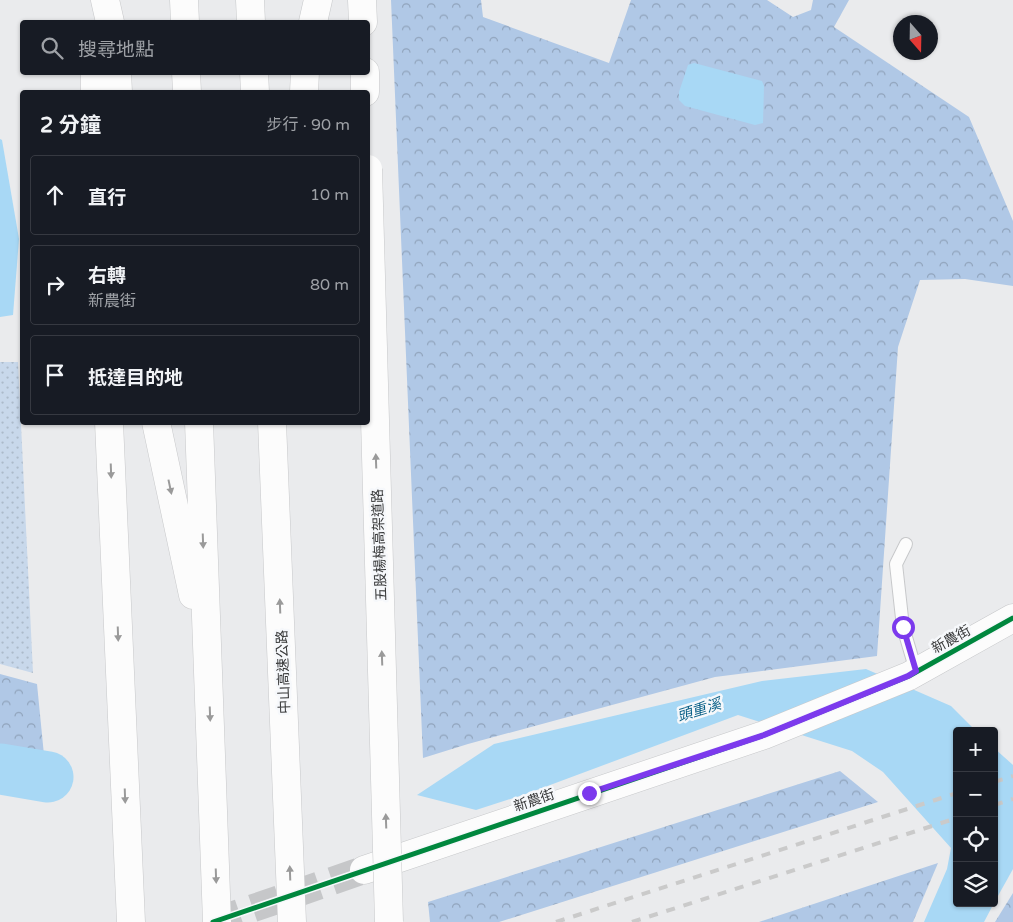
<!DOCTYPE html>
<html lang="zh-TW">
<head>
<meta charset="utf-8">
<style>
	:root { --surface:#171b24; --page:#242831; --text:#f1f3f6; --muted:#9ea1a6; --line:#363941 }
	body { margin:0; font-family:"Varela Round","Noto Sans TC",sans-serif; background:var(--page); color:var(--text) }
	.controls { position:absolute; right:15px; bottom:15px; display:grid; overflow:hidden; border-radius:5px; box-shadow:0 1px 4px #0004 }
	.controls button { width:45px; height:45px; display:grid; place-items:center; padding:0; border:0; border-bottom:1px solid var(--line); background:var(--surface); color:var(--text); font:25px sans-serif }
	.compass { position:absolute; left:893px; top:15px; width:45px; height:45px; border-radius:50%; background:var(--surface); box-shadow:0 1px 4px #0004; rotate:160deg }
	.stop { position:absolute; width:15px; height:15px; margin:-11px; border:4px solid #7c3aed; border-radius:50%; background:#fff }
	.stop.end { background:#7c3aed; border-color:#fff; box-shadow:0 1px 5px #0008 }
	.list { margin:0; padding:0; list-style:none }
	h2 { display:flex; justify-content:space-between; align-items:center; height:65px; margin:0; padding:0 20px; font-size:21px }
	h2 small { font-size:16px; font-weight:400; color:var(--muted) }
	.list li { display:grid; grid-template-columns:32px 1fr auto; gap:15px; align-items:center; box-sizing:border-box; height:80px; margin:0 10px 10px; padding:0 10px; border:1px solid var(--line); border-radius:5px }
	.list b { display:block; font-size:19px; white-space:nowrap }
	.list p { margin:0; font-size:16px; white-space:nowrap; color:var(--muted) }
	.list em { font-size:16px; font-style:normal; color:var(--muted) }
	.icon { flex:none; width:28px; height:28px; fill:none; stroke:currentColor; stroke-width:2; stroke-linecap:round; stroke-linejoin:round }
	.map { position:relative; flex:none; width:1013px; height:922px; overflow:hidden }
	.search { position:absolute; background:var(--surface); box-shadow:0 1px 4px #0004; left:20px; top:20px; width:350px; height:55px; display:flex; align-items:center; gap:12px; box-sizing:border-box; padding:0 18px; border-radius:5px; color:var(--muted); font-size:19px }
	.panel { position:absolute; background:var(--surface); box-shadow:0 1px 4px #0004; left:20px; top:90px; width:350px; height:335px; border-radius:5px }
	.map>svg:first-child { display:block }
	.grass { fill:url(#grass-dots) }
	.forest { fill:url(#forest-crowns) }
	.water { fill:#a8d8f5 }
	.lines { fill:none; stroke-linecap:round; stroke-linejoin:round }
	.river { stroke:#a8d8f5; stroke-width:51 }
	.secondary-tunnel { stroke:#c6c7c9; stroke-width:28; stroke-dasharray:28 14; stroke-linecap:butt }
	.lane-casing { stroke:#c7c8ca; stroke-width:14 }
	.secondary-casing { stroke:#c7c8ca; stroke-width:29 }
	.highway-casing { stroke:#c7c8ca; stroke-width:29 }
	.lane { stroke:#fcfcfc; stroke-width:12 }
	.secondary { stroke:#fcfcfc; stroke-width:28 }
	.highway { stroke:#fcfcfc; stroke-width:28 }
	.rail { stroke:#cacaca; stroke-width:4; stroke-dasharray:9 9; stroke-linecap:butt }
	.highway-bridge-casing { stroke:#c7c8ca; stroke-width:29; stroke-linecap:butt }
	.highway-bridge { stroke:#fcfcfc; stroke-width:28 }
	.cycleway-casing { stroke:#f6f8fb; stroke-width:8 }
	.cycleway { stroke:#00873e; stroke-width:5 }
	.oneway { fill:#9a9a9a }
	.route { stroke:#7c3aed; stroke-width:6 }
	.labels { text-anchor:middle; stroke-width:5; stroke-linejoin:round; paint-order:stroke }
	.street-label { font-size:14px; fill:#373839; stroke:#f6f8fb }
	.water-label { font-size:15px; font-style:italic; fill:#085f86; stroke:#f6f8fb }
</style>
</head>
<body>
<div class="map">
<svg width="1013" height="922" viewBox="0 0 1013 922">
	<defs>
		<pattern id="grass-dots" width="8" height="8" patternUnits="userSpaceOnUse" patternTransform="scale(1.25)"><rect width="8" height="8" fill="#c8d8eb"/><path d="M2 2h.1M6 6h.1" fill="none" stroke="#acbaca" stroke-width="1.8" stroke-linecap="round"/></pattern>
		<pattern id="forest-crowns" width="20" height="18" patternUnits="userSpaceOnUse" patternTransform="scale(1.25)"><rect width="20" height="18" fill="#b0c8e6"/><path d="M2 6a3 3 0 1 1 6 0M12 15a3 3 0 1 1 6 0" fill="none" stroke="#90a3bb"/></pattern>
	</defs>
	<rect width="100%" height="100%" fill="#eaebed"/>
	<!-- grass -->
	<path class="grass" d="M0,362h18l15,311 -33,-9z"/>
	<!-- forest -->
	<g class="forest">
		<path d="M391,0h90l2,17 126,46 22,-63h136l26,17 18,-7 2,-10h36l-15,27 135,90 44,104v65l-48,-7 -45,1 -22,67 -21,309 -162,21 -247,67 -45,14z"/>
		<path d="M0,674l37,10 7,71 -44,-8z"/>
		<path d="M840,771l38,31 -379,120h-69l-2,-20z"/>
		<path d="M938,863l-25,59h-154z"/>
		<path d="M1013,893v29h-18z"/>
	</g>
	<!-- water -->
	<g class="water">
		<path d="M694,63l68,18 2,5 -1,37 -8,2 -70,-19 -6,-6v-8l9,-27z"/>
		<path d="M0,139l2,1 17,99 -6,76 -13,2z"/>
		<path d="M866,669l85,37 25,25h-19v172h37l-10,19h-60l23,-53 4,-21 -68,-76 -31,-21 -114,-36 -212,79 -50,16 -59,-15 77,-51 268,-63z"/>
		<path d="M994,748l19,17v104l-19,34z"/>
	</g>
	<g class="lines">
		<!-- river -->
		<path class="river" d="M0,769l48,8"/>
		<!-- secondary-tunnel -->
		<path class="secondary-tunnel" d="M213,922l151,-52"/>
		<defs>
			<path id="lane" d="M906,544l-10,20 7,63 13,44"/>
			<path id="secondary" d="M364,870l400,-135 145,-59 104,-58"/>
			<g id="highway">
				<path d="M105,0l5,22"/>
				<path d="M184,0l1,22"/>
				<path d="M250,0l1,22"/>
				<path d="M362,0l1,22"/>
				<path d="M313,22l5,-22"/>
				<path d="M95,72v20"/>
				<path d="M117,72l1,20"/>
				<path d="M186,72l1,20"/>
				<path d="M254,72l1,20"/>
				<path d="M365,72v20"/>
				<path d="M304,92l1,-20"/>
				<path d="M109,422l22,500"/>
				<path d="M156,422l37,173"/>
				<path d="M199,422l18,500"/>
				<path d="M272,422l20,500"/>
			</g>
		</defs>
		<!-- lane casing -->
		<use href="#lane" class="lane-casing"/>
		<!-- secondary casing -->
		<use href="#secondary" class="secondary-casing"/>
		<!-- highway casing -->
		<use href="#highway" class="highway-casing"/>
		<!-- lane -->
		<use href="#lane" class="lane"/>
		<!-- secondary -->
		<use href="#secondary" class="secondary"/>
		<!-- highway -->
		<use href="#highway" class="highway"/>
		<!-- rail -->
		<g class="rail">
			<path d="M994,782l19,-6"/>
			<path d="M994,805l19,-6"/>
			<path d="M556,922l401,-129"/>
			<path d="M632,922l325,-104"/>
		</g>
		<defs>
			<path id="highway-bridge" d="M368,169l21,753"/>
		</defs>
		<!-- highway-bridge casing -->
		<use href="#highway-bridge" class="highway-bridge-casing"/>
		<!-- highway-bridge -->
		<use href="#highway-bridge" class="highway-bridge"/>
		<defs>
			<path id="cycleway" d="M213,922l551,-187 145,-59 104,-58"/>
		</defs>
		<!-- cycleway casing -->
		<use href="#cycleway" class="cycleway-casing"/>
		<!-- cycleway -->
		<use href="#cycleway" class="cycleway"/>
	</g>
	<!-- one-way arrows -->
	<defs><path id="oneway-solid" d="M-6-.8H1V-3.2L6.5 0L1 3.2V.8H-6Z" transform="scale(1.25)"/></defs>
	<g class="oneway">
		<use href="#oneway-solid" transform="translate(376 461) rotate(-92)"/>
		<use href="#oneway-solid" transform="translate(111 471) rotate(88)"/>
		<use href="#oneway-solid" transform="translate(170 487) rotate(78)"/>
		<use href="#oneway-solid" transform="translate(203 541) rotate(88)"/>
		<use href="#oneway-solid" transform="translate(280 606) rotate(-92)"/>
		<use href="#oneway-solid" transform="translate(118 634) rotate(88)"/>
		<use href="#oneway-solid" transform="translate(382 658) rotate(-92)"/>
		<use href="#oneway-solid" transform="translate(210 714) rotate(88)"/>
		<use href="#oneway-solid" transform="translate(125 796) rotate(88)"/>
		<use href="#oneway-solid" transform="translate(386 821) rotate(-92)"/>
		<use href="#oneway-solid" transform="translate(290 873) rotate(-92)"/>
		<use href="#oneway-solid" transform="translate(216 876) rotate(88)"/>
	</g>
	<g class="lines">
		<!-- route -->
		<path class="route" d="M589,793l175,-58 144,-59 8,-5 -13,-44"/>
	</g>
	<g class="labels">
		<!-- street labels -->
		<g class="street-label">
			<text transform="translate(379 545) rotate(-92)" y="5">五股楊梅高架道路</text>
			<text transform="translate(951 639) rotate(-29)" y="5">新農街</text>
			<text transform="translate(283 672) rotate(-92)" y="5">中山高速公路</text>
			<text transform="translate(534 800) rotate(-19)" y="5">新農街</text>
		</g>
		<!-- water labels -->
		<g class="water-label">
			<text transform="translate(699 710) rotate(-17)" y="5">頭重溪</text>
		</g>
	</g>
</svg>
<div class="controls">
<button>+</button>
<button>−</button>
<button><svg class="icon" aria-label="locate" viewBox="0 0 24 24"><circle cx="12" cy="12" r="6"/><path d="M12 2v4M12 18v4M2 12h4M18 12h4"/></svg></button>
<button><svg class="icon" aria-label="layers" viewBox="0 0 24 24"><path d="M12 4l9 5-9 5-9-5zM3 14l9 5 9-5"/></svg></button>
</div>
<svg class="compass" viewBox="-18 -18 36 36"><path d="M0-13l5 13h-10z" fill="#e53935"/><path d="M0 13l5-13h-10z" fill="#9ea1a6"/></svg>
<div class="stop" style="left:903px;top:627px"></div>
<div class="stop end" style="left:589px;top:793px"></div>
<div class="search"><svg class="icon" aria-label="search" viewBox="0 0 24 24"><circle cx="10" cy="10" r="6"/><path d="M15 15l6 6"/></svg>搜尋地點</div>
<section class="panel">
<h2>2 分鐘<small>步行 · 90 m</small></h2>
<ul class="list">
<li><svg class="icon" aria-label="ahead" viewBox="0 0 24 24"><path d="M12 20V5M6 11l6-6 6 6"/></svg><div><b>直行</b></div><em>10 m</em></li>
<li><svg class="icon" aria-label="right" viewBox="0 0 24 24"><path d="M7 20v-9h11M14 6l5 5-5 5"/></svg><div><b>右轉</b><p>新農街</p></div><em>80 m</em></li>
<li><svg class="icon" aria-label="arrive" viewBox="0 0 24 24"><path d="M6 21V4h12l-3 4 3 4H6"/></svg><div><b>抵達目的地</b></div></li>
</ul>
</section>
</div>
</body>
</html>
